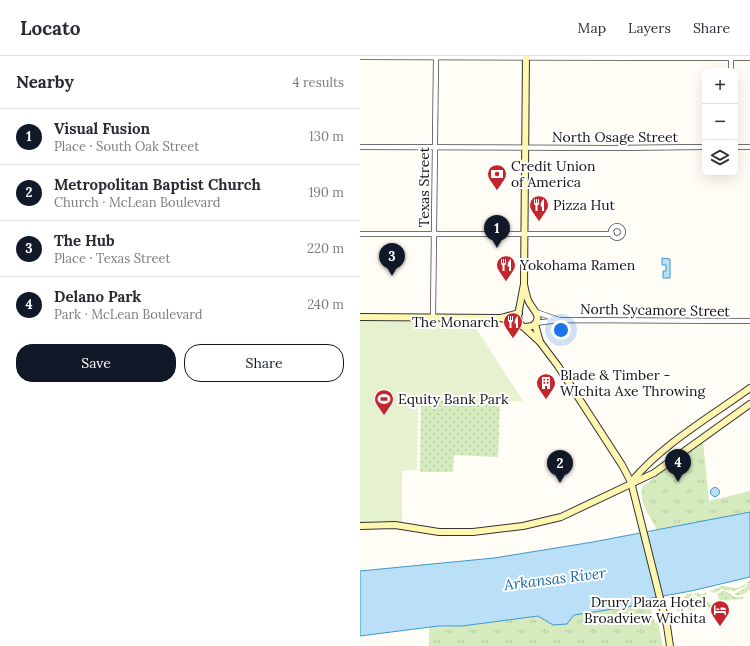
<!DOCTYPE html>
<html lang="en">
<head>
<meta charset="utf-8">
<style>
	:root { --surface:#fff; --page:#f7f7f7; --text:#2b2b33; --muted:#7c7c81; --line:#e1e1e2; --accent:#111827 }
	body { margin:0; font-family:Lora,serif; background:var(--page); color:var(--text) }
	.controls { position:absolute; right:12px; top:12px; display:grid; overflow:hidden; border-radius:8px; box-shadow:0 4px 16px #0002 }
	.controls button { width:36px; height:36px; display:grid; place-items:center; padding:0; border:0; border-bottom:1px solid var(--line); background:var(--surface); color:var(--text); font:20px sans-serif }
	.you { position:absolute; left:201px; top:274px; width:14px; height:14px; margin:-10px; border:3px solid #fff; border-radius:50%; background:#1a73e8; box-shadow:0 0 0 6px #1a73e833 }
	.badge { display:grid; place-items:center; width:26px; height:26px; border-radius:50%; background:var(--accent); color:#fff; font-size:13px; font-weight:700 }
	.pin { position:absolute; translate:-50% -33px; filter:drop-shadow(0 1px 2px #0008) }
	.pin::after { content:''; position:absolute; top:21px; width:14px; height:12px; background:inherit; clip-path:polygon(0 0,100% 0,50% 100%) }
	.list { margin:0; padding:0; list-style:none }
	h2 { display:flex; justify-content:space-between; align-items:center; height:52px; margin:0; padding:0 16px; font-size:17px }
	h2 small { font-size:13px; font-weight:400; color:var(--muted) }
	.list li { display:grid; grid-template-columns:26px 1fr auto; gap:12px; align-items:center; box-sizing:border-box; height:56px; padding:0 16px; border-top:1px solid var(--line) }
	.list b { display:block; font-size:15px; white-space:nowrap }
	.list p { margin:0; font-size:13px; white-space:nowrap; color:var(--muted) }
	.list em { font-size:13px; font-style:normal; color:var(--muted) }
	.actions { display:flex; gap:8px; padding:12px 16px }
	.actions a { flex:1; padding:9px 0; border:1px solid var(--accent); border-radius:16px; text-align:center; font-size:14px; color:var(--accent) }
	.actions .main { background:var(--accent); color:#fff }
	.icon { flex:none; width:22px; height:22px; fill:none; stroke:currentColor; stroke-width:2; stroke-linecap:round; stroke-linejoin:round }
	.map { position:relative; flex:none; width:390px; height:590px; overflow:hidden }
	header { display:flex; align-items:center; gap:24px; box-sizing:border-box; height:56px; padding:0 20px; background:var(--surface); border-bottom:1px solid var(--line) }
	header strong { font-size:19px }
	nav { display:flex; gap:22px; margin-inline-start:auto; font-size:14px }
	main { display:flex }
	aside { flex:1; background:var(--surface) }
	.map>svg:first-child { display:block }
	.grass { fill:url(#grass-dots) }
	.park { fill:url(#park-tufts) }
	.pitch { fill:#e6f2cf }
	.water { fill:#b9e0f7; stroke:#3f96cf }
	.lines { fill:none; stroke-linecap:round; stroke-linejoin:round }
	.street-casing { stroke:#444; stroke-width:6 }
	.secondary-casing { stroke:#333; stroke-width:8 }
	.street { stroke:#fff; stroke-width:4.5 }
	.secondary { stroke:#fff6b0; stroke-width:6 }
	.labels { text-anchor:middle; stroke-width:4; stroke-linejoin:round; paint-order:stroke }
	.street-label { font-size:14px; fill:#111; stroke:#fff }
	.poi-label { font-size:14px; fill:#111; stroke:#fff; text-anchor:start }
	.water-label { font-size:15px; font-style:italic; fill:#1768a6; stroke:#fff }
</style>
</head>
<body>
<header>
<strong>Locato</strong>
<nav><a>Map</a><a>Layers</a><a>Share</a></nav>
</header>
<main>
<aside>
<h2>Nearby<small>4 results</small></h2>
<ul class="list">
<li><span class="badge">1</span><div><b>Visual Fusion</b><p>Place · South Oak Street</p></div><em>130 m</em></li>
<li><span class="badge">2</span><div><b>Metropolitan Baptist Church</b><p>Church · McLean Boulevard</p></div><em>190 m</em></li>
<li><span class="badge">3</span><div><b>The Hub</b><p>Place · Texas Street</p></div><em>220 m</em></li>
<li><span class="badge">4</span><div><b>Delano Park</b><p>Park · McLean Boulevard</p></div><em>240 m</em></li>
</ul>
<div class="actions"><a class="main">Save</a><a>Share</a></div>
</aside>
<div class="map">
<svg width="390" height="590" viewBox="0 0 390 590">
	<defs>
		<pattern id="grass-dots" width="8" height="8" patternUnits="userSpaceOnUse"><rect width="8" height="8" fill="#d5ebbd"/><path d="M2 2h.1M6 6h.1" fill="none" stroke="#b6c8a1" stroke-width="1.8" stroke-linecap="round"/></pattern>
		<pattern id="park-tufts" width="24" height="20" patternUnits="userSpaceOnUse"><rect width="24" height="20" fill="#d5ebbd"/><path d="M3 7l-1-3M5 7V3M7 7l1-3M15 17l-1-3M17 17v-4M19 17l1-3" fill="none" stroke="#b6c8a1"/></pattern>
	</defs>
	<rect width="100%" height="100%" fill="#fffdf5"/>
	<!-- grass -->
	<g class="grass">
		<path d="M61,344h79l-2,57 -44,-2 -1,17h-33z"/>
		<path d="M390,524v9c-5,5 -9,8 -16,5l13,-7v-5z"/>
		<path d="M385,528l1,2 -12,5 -13,-2 -6,4 -6,-2 -7,7 -5,-1 -4,-4 10,1 19,-8 15,2z"/>
		<path d="M364,534l11,7h10c-7,5 -16,1 -25,4l-3,-7z"/>
		<path d="M327,538h4l6,6 10,-2 -9,7 -15,-1 -6,9v-5l-3,-1 3,-7 6,-1z"/>
		<path d="M348,545l3,4v4l-4,-2 -16,3 -5,-3 -3,2 1,4 -3,1v-6l3,-3 13,1z"/>
	</g>
	<!-- park -->
	<g class="park">
		<path d="M343,386l6,59 41,-10v21l-93,18c-7,-15 -18,-25 -15,-43z"/>
		<path d="M287,543l8,24h3l5,23h-234v-19l33,-1 76,-10 15,9 14,-1 6,-9 65,-10z"/>
	</g>
	<!-- pitch -->
	<path class="pitch" d="M0,265l112,1 51,79h-105l-1,69 -15,1v51l-24,-1 -18,2z"/>
	<!-- water -->
	<g class="water">
		<path d="M302,202l8,1v19h-7v-7h3v-6h-4z"/>
		<circle cx="355" cy="436" r="4.5"/>
		<path d="M390,456v65l-59,14 -44,8 -8,6 -65,10 -7,9 -14,1 -15,-9 -76,10h-24l-78,10v-65l134,-13 99,-16z"/>
	</g>
	<g class="lines">
		<defs>
			<g id="street">
				<path d="M0,1l390,1"/>
				<path d="M371,15v-14"/>
				<path d="M0,91l249,1 96,-1"/>
				<path d="M375,91h15"/>
				<circle cx="257" cy="176" r="6"/>
				<path d="M0,178h252"/>
				<path d="M176,256l23,8"/>
				<path d="M73,262l3,-262"/>
				<path d="M176,267l23,-3 191,1"/>
			</g>
			<g id="secondary">
				<path d="M164,228l-6,31 1,8 21,19 18,24 64,99 9,17 36,144 3,20"/>
				<path d="M0,261l141,1 19,7"/>
				<path d="M141,262l18,-5"/>
				<path d="M175,268l5,18"/>
				<path d="M165,271l8,-1c11,-10 -1,-16 -5,-26 -2,-5 -3,-11 -4,-16l2,-228"/>
				<path d="M272,425c32,-38 78,-64 118,-93"/>
				<path d="M0,470l35,-1 44,7h34l50,-6 38,-9 93,-44 96,-69"/>
			</g>
		</defs>
		<!-- street casing -->
		<use href="#street" class="street-casing"/>
		<!-- secondary casing -->
		<use href="#secondary" class="secondary-casing"/>
		<!-- street -->
		<use href="#street" class="street"/>
		<!-- secondary -->
		<use href="#secondary" class="secondary"/>
	</g>
	<!-- icons -->
	<defs>
		<symbol id="bank-pin" viewBox="-11 -11 22 30"><path d="M0 17L-7.5 6A9.5 9.5 0 1 1 7.5 6Z" fill="#c4262e" stroke="#fff"/><path d="M-6-4H6V4H-6ZM0-2.3a2.3 2.3 0 1 0 0 4.6a2.3 2.3 0 1 0 0-4.6Z" fill="#fff"/></symbol>
		<symbol id="restaurant-pin" viewBox="-11 -11 22 30"><path d="M0 17L-7.5 6A9.5 9.5 0 1 1 7.5 6Z" fill="#c4262e" stroke="#fff"/><path d="M-5-6h1v4h1v-4h1v4h1v-4h1v5L-1.5 .5V6h-2V.5L-5-1ZM5-6V6H3V1.5H1.5Q1.5-4 5-6Z" fill="#fff"/></symbol>
		<symbol id="building-pin" viewBox="-11 -11 22 30"><path d="M0 17L-7.5 6A9.5 9.5 0 1 1 7.5 6Z" fill="#c4262e" stroke="#fff"/><path d="M-4-6H4V6H1V3H-1V6H-4ZM-2.5-4.3h1.7v1.8h-1.7ZM.8-4.3h1.7v1.8H.8ZM-2.5-1h1.7V.8h-1.7ZM.8-1h1.7V.8H.8Z" fill="#fff"/></symbol>
		<symbol id="stadium-pin" viewBox="-11 -11 22 30"><path d="M0 17L-7.5 6A9.5 9.5 0 1 1 7.5 6Z" fill="#c4262e" stroke="#fff"/><path d="M0-5a6.5 5 0 1 0 0 10a6.5 5 0 1 0 0-10ZM-3.5-1.8h7v3.6h-7Z" fill="#fff"/></symbol>
		<symbol id="hotel-pin" viewBox="-11 -11 22 30"><path d="M0 17L-7.5 6A9.5 9.5 0 1 1 7.5 6Z" fill="#c4262e" stroke="#fff"/><path d="M-6-4.5h1.5V1H6V5H4.5V3h-9V5H-6ZM-4 0a1.8 1.8 0 1 1 3.6 0ZM.5 0V-2.5h3Q6-2.5 6 0Z" fill="#fff"/></symbol>
	</defs>
	<g fill-rule="evenodd">
		<use href="#bank-pin" x="126" y="107" width="22" height="30"/>
		<use href="#restaurant-pin" x="168" y="138" width="22" height="30"/>
		<use href="#restaurant-pin" x="135" y="198" width="22" height="30"/>
		<use href="#restaurant-pin" x="142" y="255" width="22" height="30"/>
		<use href="#building-pin" x="175" y="316" width="22" height="30"/>
		<use href="#stadium-pin" x="13" y="332" width="22" height="30"/>
		<use href="#hotel-pin" x="349" y="543" width="22" height="30"/>
	</g>
	<g class="labels">
		<!-- street labels -->
		<g class="street-label">
			<text x="255" y="86">North Osage Street</text>
			<text transform="translate(64 131) rotate(-90)" y="5">Texas Street</text>
			<text transform="translate(295 254) rotate(1)" y="5">North Sycamore Street</text>
		</g>
		<!-- poi labels -->
		<g class="poi-label">
			<text x="151" y="115">Credit Union<tspan x="151" dy="16">of America</tspan></text>
			<text x="193" y="154">Pizza Hut</text>
			<text x="160" y="214">Yokohama Ramen</text>
			<text x="139" y="271" text-anchor="end">The Monarch</text>
			<text x="200" y="324">Blade &amp; Timber -<tspan x="200" dy="16">WIchita Axe Throwing</tspan></text>
			<text x="38" y="348">Equity Bank Park</text>
			<text x="346" y="551" text-anchor="end">Drury Plaza Hotel<tspan x="346" dy="16">Broadview Wichita</tspan></text>
		</g>
		<!-- water labels -->
		<g class="water-label">
			<text transform="translate(195 523) rotate(-7)" y="5">Arkansas River</text>
		</g>
	</g>
</svg>
<div class="controls">
<button>+</button>
<button>−</button>
<button><svg class="icon" aria-label="layers" viewBox="0 0 24 24"><path d="M12 4l9 5-9 5-9-5zM3 14l9 5 9-5"/></svg></button>
</div>
<div class="you"></div>
<div class="pin badge" style="left:137px;top:192px">1</div>
<div class="pin badge" style="left:200px;top:427px">2</div>
<div class="pin badge" style="left:32px;top:220px">3</div>
<div class="pin badge" style="left:318px;top:426px">4</div>
</div>
</main>
</body>
</html>
